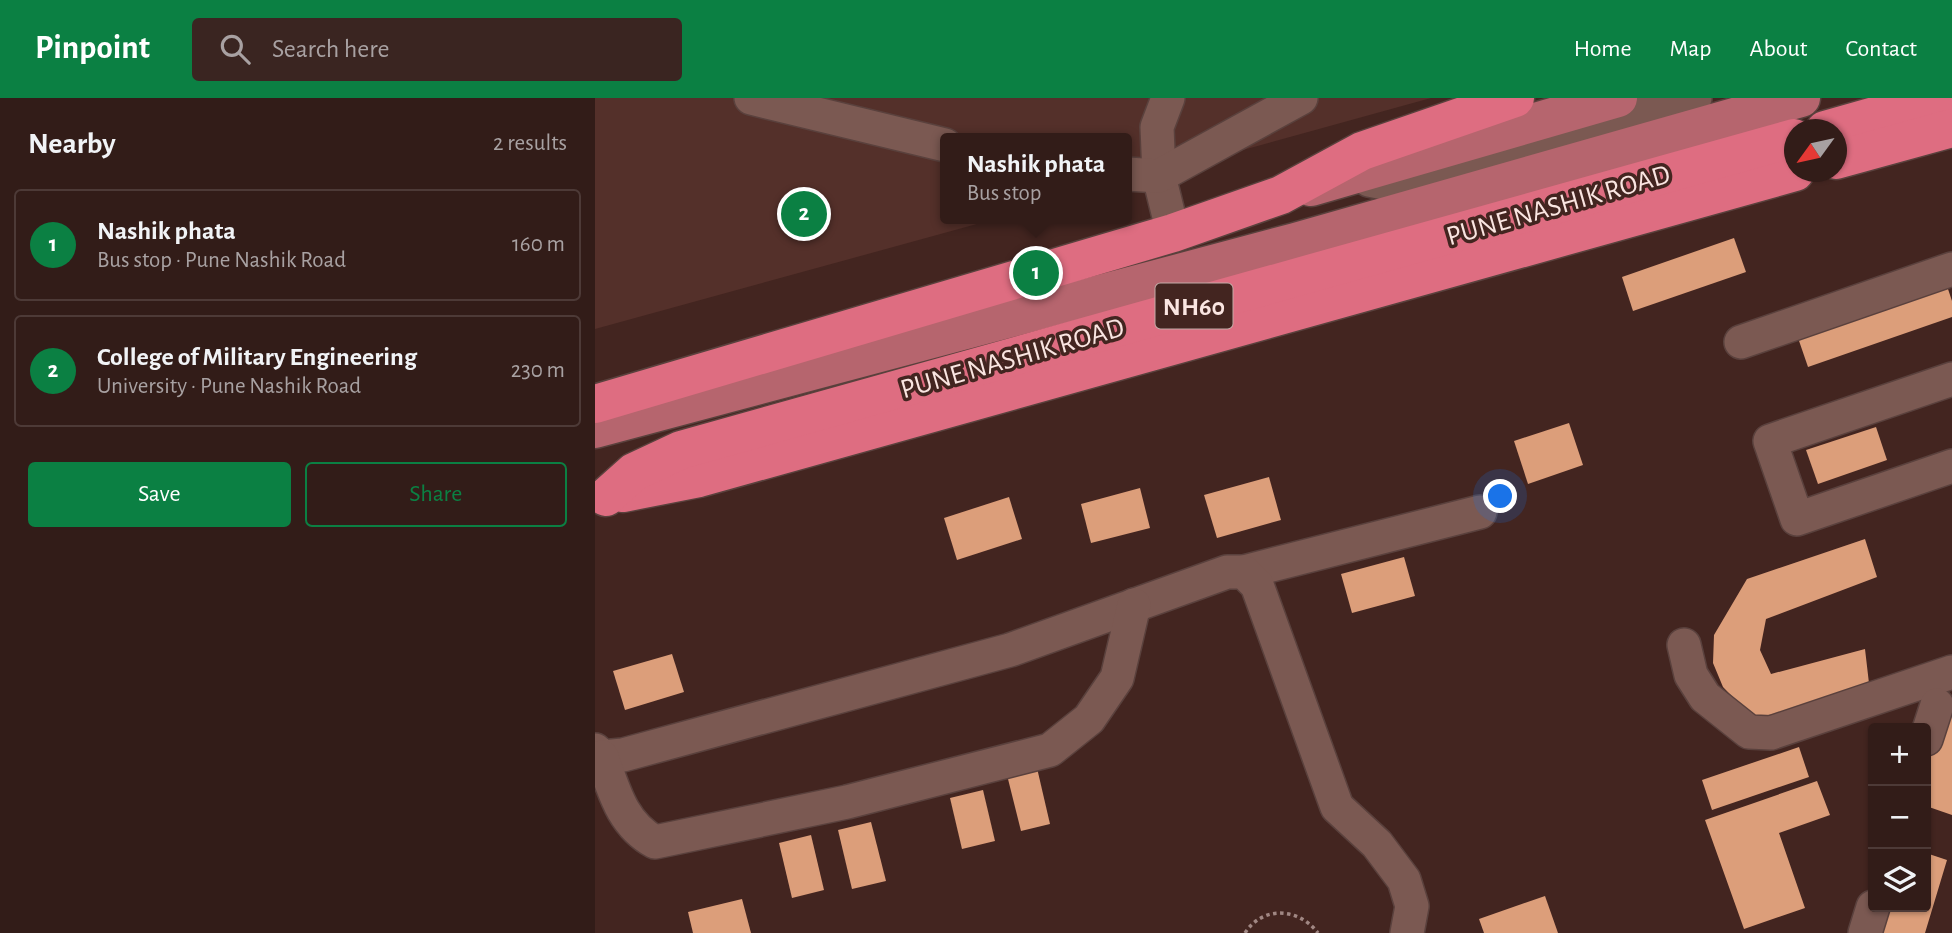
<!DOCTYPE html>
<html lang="en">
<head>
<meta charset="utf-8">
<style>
	:root { --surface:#321c18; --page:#3a2521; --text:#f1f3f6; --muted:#a8a1a2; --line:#4d3a37; --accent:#0b8043 }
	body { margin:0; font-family:"Alegreya Sans",sans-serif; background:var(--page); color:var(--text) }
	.controls { position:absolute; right:21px; bottom:21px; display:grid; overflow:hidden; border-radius:7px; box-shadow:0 2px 5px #0004 }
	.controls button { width:63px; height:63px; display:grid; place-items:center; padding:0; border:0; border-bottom:2px solid var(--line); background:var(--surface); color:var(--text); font:35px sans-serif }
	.compass { position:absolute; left:1189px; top:21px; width:63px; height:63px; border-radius:50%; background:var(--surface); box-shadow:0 2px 5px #0004; rotate:237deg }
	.you { position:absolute; left:906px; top:399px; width:24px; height:24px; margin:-18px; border:5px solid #fff; border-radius:50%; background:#1a73e8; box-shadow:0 0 0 10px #1a73e833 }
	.badge { display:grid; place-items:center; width:46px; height:46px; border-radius:50%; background:var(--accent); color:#fff; font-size:23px; font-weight:700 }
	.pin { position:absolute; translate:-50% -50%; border:4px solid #fff; box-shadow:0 2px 7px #0006 }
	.popup { position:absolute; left:345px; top:35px; width:192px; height:91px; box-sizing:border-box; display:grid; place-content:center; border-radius:7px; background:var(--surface); filter:drop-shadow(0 2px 5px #0005); font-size:23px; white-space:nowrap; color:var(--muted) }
	.popup b { font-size:26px; color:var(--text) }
	.popup::after { content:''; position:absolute; left:50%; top:100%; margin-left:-14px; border:14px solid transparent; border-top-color:var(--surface) }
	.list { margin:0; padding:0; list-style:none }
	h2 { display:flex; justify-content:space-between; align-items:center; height:91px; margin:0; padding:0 28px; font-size:30px }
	h2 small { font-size:23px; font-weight:400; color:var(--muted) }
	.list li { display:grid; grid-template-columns:46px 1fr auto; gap:21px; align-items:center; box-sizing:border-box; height:112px; margin:0 14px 14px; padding:0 14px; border:2px solid var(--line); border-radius:7px }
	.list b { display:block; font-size:26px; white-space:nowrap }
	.list p { margin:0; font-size:23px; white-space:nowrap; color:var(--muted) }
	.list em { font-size:23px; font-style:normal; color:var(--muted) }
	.actions { display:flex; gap:14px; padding:21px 28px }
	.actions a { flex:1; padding:16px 0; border:2px solid var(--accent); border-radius:7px; text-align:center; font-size:24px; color:var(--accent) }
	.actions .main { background:var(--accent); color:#fff }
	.icon { flex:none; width:38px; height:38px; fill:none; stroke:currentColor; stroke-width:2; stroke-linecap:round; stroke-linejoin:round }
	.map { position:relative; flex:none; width:1357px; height:835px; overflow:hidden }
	header { display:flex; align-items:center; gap:42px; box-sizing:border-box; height:98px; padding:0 35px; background:var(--accent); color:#fff }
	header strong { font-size:33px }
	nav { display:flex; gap:38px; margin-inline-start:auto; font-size:24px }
	.search { width:490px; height:63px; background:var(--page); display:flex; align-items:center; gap:18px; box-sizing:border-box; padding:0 24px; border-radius:7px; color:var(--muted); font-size:26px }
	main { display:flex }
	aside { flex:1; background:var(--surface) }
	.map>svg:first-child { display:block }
	.built { fill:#54302a }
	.building { fill:#dc9e7a }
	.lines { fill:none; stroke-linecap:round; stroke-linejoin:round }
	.minor-casing { stroke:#5a413d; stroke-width:36 }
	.major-casing { stroke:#5a413d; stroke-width:41 }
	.highway-casing { stroke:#5a413d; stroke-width:41 }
	.path { stroke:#a08783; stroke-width:3.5; stroke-dasharray:3.5 3.5; stroke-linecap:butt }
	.minor { stroke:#7b5952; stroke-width:33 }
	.major { stroke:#b6656e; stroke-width:38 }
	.highway { stroke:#de6d81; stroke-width:38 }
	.labels { text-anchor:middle; stroke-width:7; stroke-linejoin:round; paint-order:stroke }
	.shield { fill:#432520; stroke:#c3aba7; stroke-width:2 }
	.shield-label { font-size:26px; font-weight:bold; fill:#fae5e1 }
	.street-label { font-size:28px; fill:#fae5e1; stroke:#432520 }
</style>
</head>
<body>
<header>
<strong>Pinpoint</strong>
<div class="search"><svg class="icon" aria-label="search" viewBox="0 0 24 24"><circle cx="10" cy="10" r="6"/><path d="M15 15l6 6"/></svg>Search here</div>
<nav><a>Home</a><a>Map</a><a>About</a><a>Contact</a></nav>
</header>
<main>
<aside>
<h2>Nearby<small>2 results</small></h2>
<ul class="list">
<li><span class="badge">1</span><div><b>Nashik phata</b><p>Bus stop · Pune Nashik Road</p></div><em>160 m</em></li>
<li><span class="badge">2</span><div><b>College of Military Engineering</b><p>University · Pune Nashik Road</p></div><em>230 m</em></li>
</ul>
<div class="actions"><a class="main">Save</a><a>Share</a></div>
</aside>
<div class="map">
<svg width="1357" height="835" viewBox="0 0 1357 835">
	<rect width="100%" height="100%" fill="#432520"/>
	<!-- built -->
	<path class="built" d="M0,0h836l-304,84v-44h-182v81h50l-400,110z"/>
	<!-- building -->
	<g class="building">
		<path d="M1139,140l12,34 -113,39 -11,-34z"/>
		<path d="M1351,185l6,18v16l-144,50 -11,-32z"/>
		<path d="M974,325l14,42 -55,19 -14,-43z"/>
		<path d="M1281,329l11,33 -69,24 -12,-34z"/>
		<path d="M674,379l12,43 -64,18 -13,-43z"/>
		<path d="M545,390l10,40 -59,15 -10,-39z"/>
		<path d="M414,399l13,42 -65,21 -13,-42z"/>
		<path d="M1270,441l12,38 -111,42 -6,31 11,24 94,-25 5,43 -89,34 -33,-13 -25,-26 -10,-24 1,-28 33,-56z"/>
		<path d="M809,459l11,39 -63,17 -11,-39z"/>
		<path d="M77,556l12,38 -59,18 -12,-39z"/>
		<path d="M1351,606l6,2v109l-26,-9v-42z"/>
		<path d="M1204,649l10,30 -97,33 -10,-30z"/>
		<path d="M442,670l13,56 -29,7 -14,-56z"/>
		<path d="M1222,683l13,34 -51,18 26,75 -61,21 -39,-109z"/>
		<path d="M388,692l12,51 -33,8 -12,-51z"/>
		<path d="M276,724l15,59 -34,8 -14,-59z"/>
		<path d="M216,737l13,55 -32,8 -13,-55z"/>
		<path d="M1331,755l21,7 -22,73h-49l8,-26h42z"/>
		<path d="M950,798l13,37h-74l-5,-14z"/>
		<path d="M147,801l9,34h-58l-5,-21z"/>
	</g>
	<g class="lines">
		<defs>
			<g id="minor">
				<path d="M156,0l194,47"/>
				<path d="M573,0l-11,29 2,49 14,57"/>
				<path d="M532,76l32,2 142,-78"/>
				<path d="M774,82l20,4 306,-86"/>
				<path d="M1146,244l211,-73"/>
				<path d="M1357,281l-182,62 27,78 155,-53"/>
				<path d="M649,474l236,-60"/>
				<path d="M1089,547l7,30 14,22 44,35 22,1 181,-61"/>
				<path d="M1331,641l11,-34"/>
				<path d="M0,652l7,7 21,-2 387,-105 217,-78h17l13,13 80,222 40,37 27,36 8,26 -5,27"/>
				<path d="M7,659c12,34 20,67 53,85l192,-40 203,-52 39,-31 28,-41 17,-73"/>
				<path d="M1270,835l8,-26"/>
			</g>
			<g id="major">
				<path d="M716,89l307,-89"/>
				<path d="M0,331l700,-187 506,-144"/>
			</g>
			<g id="highway">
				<path d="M1230,32l113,-32"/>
				<path d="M1241,62l116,-32"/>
				<path d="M0,306l578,-171 108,-38 81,-44 153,-53"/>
				<path d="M28,395l76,-15 1096,-306"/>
				<path d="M11,399l28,-25 47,-22 1113,-312"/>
			</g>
		</defs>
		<!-- minor casing -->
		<use href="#minor" class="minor-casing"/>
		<!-- major casing -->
		<use href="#major" class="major-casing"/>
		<!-- highway casing -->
		<use href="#highway" class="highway-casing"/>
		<!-- path -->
		<path class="path" d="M650,835c18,-28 54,-25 73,0"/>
		<!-- minor -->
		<use href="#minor" class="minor"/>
		<!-- major -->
		<use href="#major" class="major"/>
		<!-- highway -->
		<use href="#highway" class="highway"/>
	</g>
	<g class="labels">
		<!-- shield labels -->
		<rect class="shield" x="560.5" y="185.5" width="77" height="45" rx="5"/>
		<g class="shield-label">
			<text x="599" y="217">NH60</text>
		</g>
		<!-- street labels -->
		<g class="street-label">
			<text transform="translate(963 106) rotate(-16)" y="10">PUNE NASHIK ROAD</text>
			<text transform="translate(417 259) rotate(-16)" y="10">PUNE NASHIK ROAD</text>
		</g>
	</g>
</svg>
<div class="controls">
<button>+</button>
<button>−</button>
<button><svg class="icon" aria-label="layers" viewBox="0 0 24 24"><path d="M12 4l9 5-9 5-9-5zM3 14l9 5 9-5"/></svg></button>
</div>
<svg class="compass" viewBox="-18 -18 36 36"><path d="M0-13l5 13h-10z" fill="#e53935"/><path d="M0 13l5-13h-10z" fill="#a8a1a2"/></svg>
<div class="you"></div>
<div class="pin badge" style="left:441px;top:175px">1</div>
<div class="popup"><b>Nashik phata</b>Bus stop</div>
<div class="pin badge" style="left:209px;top:116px">2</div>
</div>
</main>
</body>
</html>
